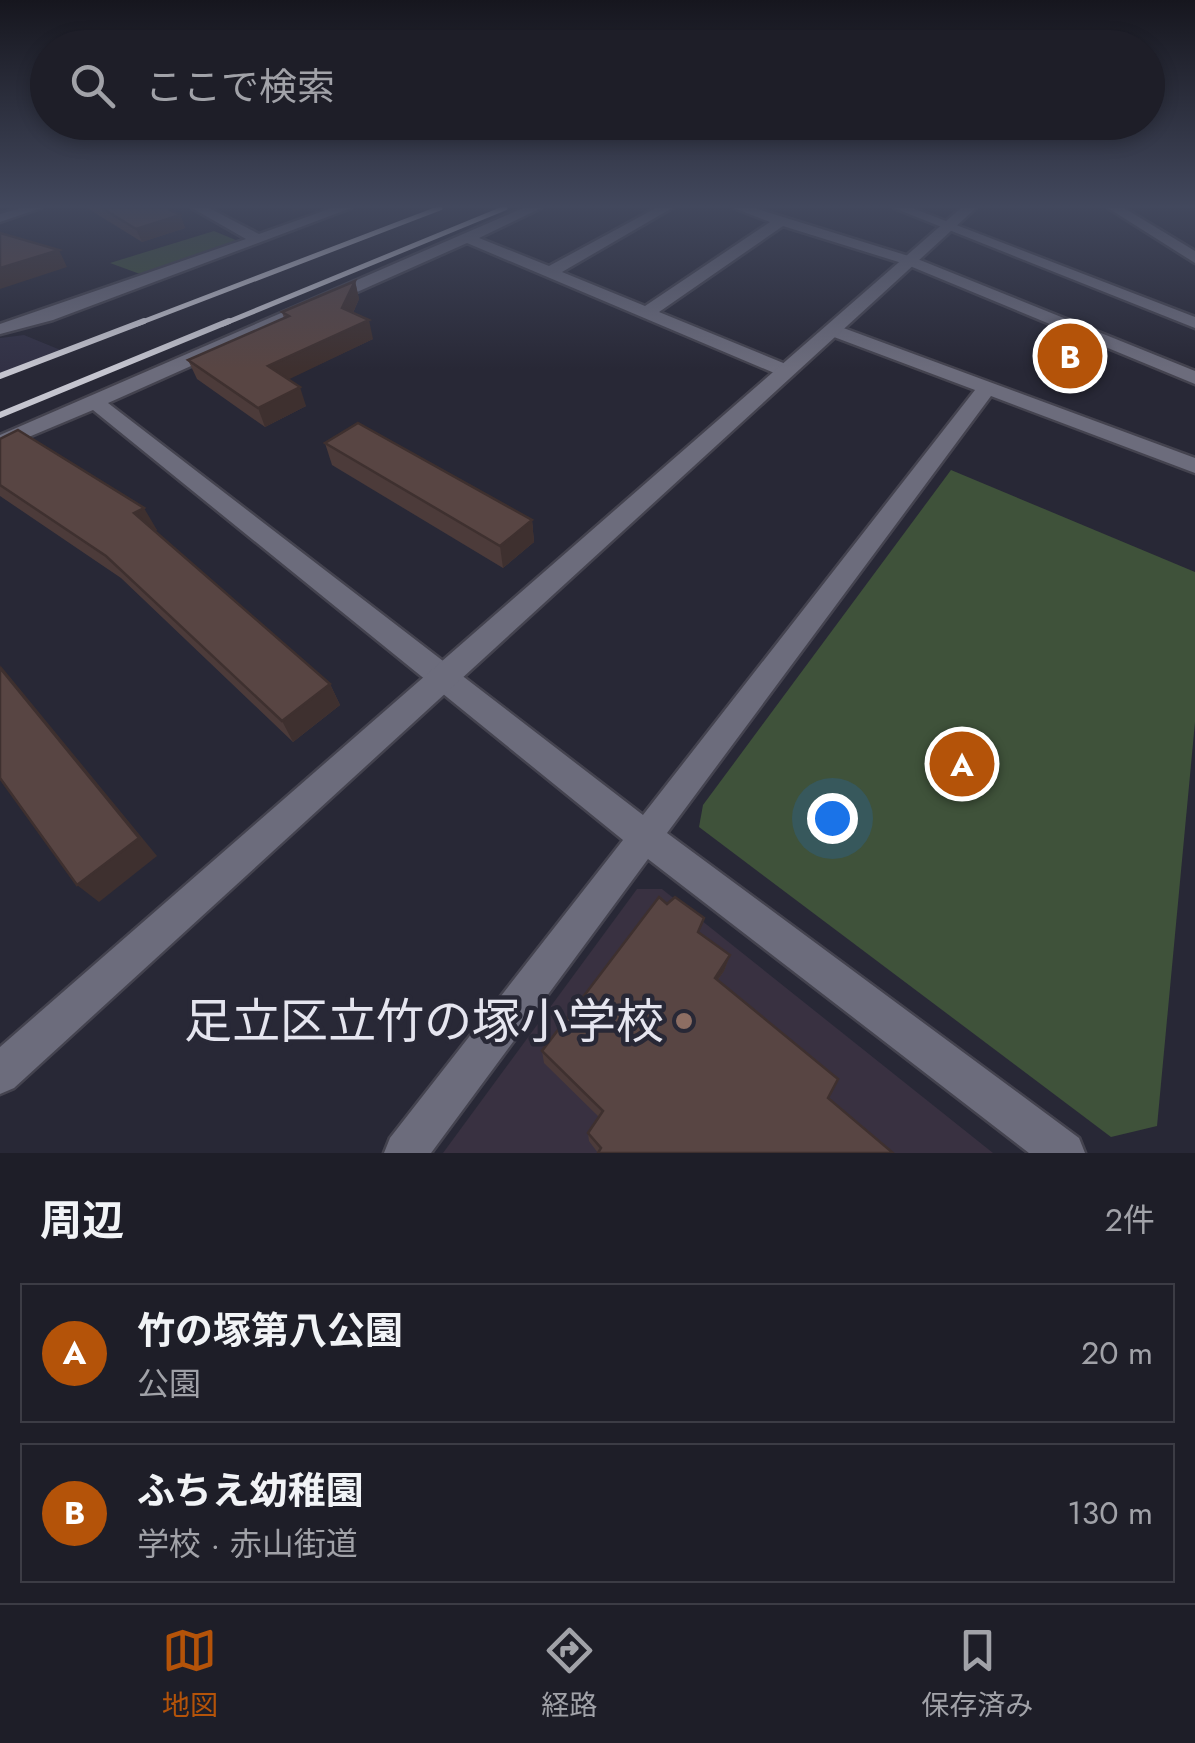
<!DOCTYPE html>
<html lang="ja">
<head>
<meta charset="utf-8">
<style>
	:root { --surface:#1e1e28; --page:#262730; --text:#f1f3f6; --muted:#a1a2a8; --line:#3c3c45; --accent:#b45309 }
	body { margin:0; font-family:Jost,"Noto Sans JP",sans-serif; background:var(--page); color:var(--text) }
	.you { position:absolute; left:832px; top:818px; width:35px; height:35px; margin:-25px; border:8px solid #fff; border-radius:50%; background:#1a73e8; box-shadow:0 0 0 15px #1a73e833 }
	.badge { display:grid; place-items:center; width:65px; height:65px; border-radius:50%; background:var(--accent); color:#fff; font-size:32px; font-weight:700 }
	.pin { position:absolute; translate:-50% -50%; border:5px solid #fff; box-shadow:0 2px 10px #0006 }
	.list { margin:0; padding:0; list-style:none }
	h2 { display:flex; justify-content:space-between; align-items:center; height:130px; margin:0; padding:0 40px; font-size:42px }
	h2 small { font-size:32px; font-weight:400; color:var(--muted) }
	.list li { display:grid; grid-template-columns:65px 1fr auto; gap:30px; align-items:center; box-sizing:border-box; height:140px; margin:0 20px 20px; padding:0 20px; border:2px solid var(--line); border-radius:0px }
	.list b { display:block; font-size:38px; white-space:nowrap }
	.list p { margin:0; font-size:32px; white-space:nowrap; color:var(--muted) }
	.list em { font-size:32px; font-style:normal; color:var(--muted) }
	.icon { flex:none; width:55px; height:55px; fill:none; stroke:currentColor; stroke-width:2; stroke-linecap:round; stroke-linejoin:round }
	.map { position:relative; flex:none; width:1195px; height:1153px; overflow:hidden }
	.search { position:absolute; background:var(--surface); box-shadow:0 5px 15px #0003; left:30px; right:30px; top:30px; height:110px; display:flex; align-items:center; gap:25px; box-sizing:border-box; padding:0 35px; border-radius:55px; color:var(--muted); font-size:38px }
	.sheet { height:450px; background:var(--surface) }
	nav { display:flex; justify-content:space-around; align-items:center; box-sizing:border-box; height:140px; border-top:2px solid var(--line); background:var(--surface); font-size:28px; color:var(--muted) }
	nav a { display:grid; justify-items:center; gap:5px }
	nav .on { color:var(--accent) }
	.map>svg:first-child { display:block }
	.built { fill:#323145 }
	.education { fill:#393141 }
	.green { fill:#3f523a }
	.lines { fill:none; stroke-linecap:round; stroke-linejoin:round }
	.service-casing { stroke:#44434f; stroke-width:5 }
	.minor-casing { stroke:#44434f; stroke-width:5 }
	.tertiary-casing { stroke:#44434f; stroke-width:5 }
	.service { fill:#6c6c7c; fill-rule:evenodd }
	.minor { fill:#6c6c7c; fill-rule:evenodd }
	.tertiary { fill:#6c6c7c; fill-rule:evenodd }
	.rail-far1 { stroke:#c5c5cf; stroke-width:5 }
	.rail { stroke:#c5c5cf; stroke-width:6 }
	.wall { fill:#4c3b3a }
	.shaded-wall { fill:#3e302f }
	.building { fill:#584543; stroke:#3e302f; stroke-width:2.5 }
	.education-dot { fill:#8d6e63; stroke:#282836; stroke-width:4 }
	.labels { text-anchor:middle; stroke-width:9; stroke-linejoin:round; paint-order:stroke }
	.near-poi-label { font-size:48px; fill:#e5e5ef; stroke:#282836; text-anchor:end }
</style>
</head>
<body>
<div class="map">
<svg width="1195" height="1153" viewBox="0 0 1195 1153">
	<rect width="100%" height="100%" fill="#282836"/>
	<!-- built -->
	<path class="built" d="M24,335l39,16 -63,25v-38z"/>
	<!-- education -->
	<path class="education" d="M637,889h25l331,264h-550z"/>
	<!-- green -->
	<g class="green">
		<path d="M214,231l24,10 -87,32 -11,1 -30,-11z"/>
		<path d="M951,470l244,102v150l-38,404 -46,11 -412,-310 4,-22z"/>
	</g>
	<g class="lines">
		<defs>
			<path id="service" d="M894,208h18l283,109v11z"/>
			<g id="minor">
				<path d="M21,208h20l-41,14v-8z"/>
				<path d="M192,208h17l50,26 73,-26h19l-298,112 -53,14v-10l246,-85z"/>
				<path d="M523,208h18l-62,30 70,28 107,-58h16l-110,64 83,34 125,-84 -36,-14h20l161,50 280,113v13l-290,-120 -122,-38 -124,86 134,55v8h-14l-312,-132 -359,160 535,412 332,-425 -149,-56v-8h12l357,132v15l-204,-77 -324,437 412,305 6,15h-56l-381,-294 -217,294h-47l6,-15 233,-298 -530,-430 -93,39v-14z"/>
			</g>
			<g id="tertiary">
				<path d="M961,208h15l-962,880 -14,6v-47z"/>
				<path d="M1108,208h16l71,43v12z"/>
			</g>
		</defs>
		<!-- service casing -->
		<use href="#service" class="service-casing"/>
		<!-- minor casing -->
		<use href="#minor" class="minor-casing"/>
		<!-- tertiary casing -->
		<use href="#tertiary" class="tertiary-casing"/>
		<!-- service -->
		<use href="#service" class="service"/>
		<!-- minor -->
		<use href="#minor" class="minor"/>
		<!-- tertiary -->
		<use href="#tertiary" class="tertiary"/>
		<!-- rail-far1 -->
		<g class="rail-far1">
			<path d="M137,324l303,-116"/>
			<path d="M223,324l282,-116"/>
		</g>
		<!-- rail -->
		<g class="rail">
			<path d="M0,376l144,-55"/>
			<path d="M0,415l229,-94"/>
		</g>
	</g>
	<!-- wall -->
	<g class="wall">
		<path d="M87,208h79l14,7 5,13 -43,14z"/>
		<path d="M355,281l4,18 -6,14 20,26 -85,40 18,27 -41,21 -68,-48 -9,-19 96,-42 -2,-6z"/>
		<path d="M0,439l157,91 -2,1 175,153 10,21 -47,37 -172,-164 -121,-82z"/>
		<path d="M325,443l207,77 2,22 -31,26 -171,-103z"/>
		<path d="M700,933l30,22 -6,16 -126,182 -9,-12 -1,-8 11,-16 -55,-54 -2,-12z"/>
	</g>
	<!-- shaded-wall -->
	<g class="shaded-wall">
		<path d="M292,208h15l-14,4z"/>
		<path d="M180,215l5,13 -43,14 -6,-13z"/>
		<path d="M59,250l8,17 -67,22v-21z"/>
		<path d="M355,281l4,18 -12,27 -5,-18z"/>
		<path d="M369,320l4,19 -98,47 -7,-20z"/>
		<path d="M300,387l6,19 -41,21 -7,-19z"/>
		<path d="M144,508l13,22 -9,6 -14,-23z"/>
		<path d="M532,520l2,22 -31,26 -3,-22z"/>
		<path d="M0,665l157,191 -58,46 -22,-17z"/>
		<path d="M330,684l10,21 -47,37 -11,-21z"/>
		<path d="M730,955l-6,16 -15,21 6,-14z"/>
	</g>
	<!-- building -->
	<g class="building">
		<path d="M102,208h64l14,7 -44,14z"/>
		<path d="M0,233l59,17 -59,18z"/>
		<path d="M355,281l-13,27 27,12 -101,46 32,21 -42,21 -70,-48 101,-44 -7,-4z"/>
		<path d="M358,423l174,97 -32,26 -175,-103z"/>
		<path d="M18,430l126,78 -10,5 196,171 -48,37 -176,-165 -106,-71v-46z"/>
		<path d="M0,668l139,170 -62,47 -77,-107z"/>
		<path d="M659,897l8,7 8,-7 29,21 -6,14 32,23 -15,23 123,101 -10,19 65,55h-295l3,-5 -13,-15 15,-22 -61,-60z"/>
	</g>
	<!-- sky -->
	<linearGradient id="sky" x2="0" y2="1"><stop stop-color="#16161e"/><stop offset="0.56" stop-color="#42485d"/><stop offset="1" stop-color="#42485d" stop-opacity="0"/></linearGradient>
	<rect width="1195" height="369" fill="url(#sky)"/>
	<!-- markers -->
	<circle class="education-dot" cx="684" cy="1021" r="10"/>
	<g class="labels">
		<!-- near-poi labels -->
		<g class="near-poi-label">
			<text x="664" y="1038">足立区立竹の塚小学校</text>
		</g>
	</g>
</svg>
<div class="you"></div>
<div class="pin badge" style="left:962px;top:764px">A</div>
<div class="pin badge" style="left:1070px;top:356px">B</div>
<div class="search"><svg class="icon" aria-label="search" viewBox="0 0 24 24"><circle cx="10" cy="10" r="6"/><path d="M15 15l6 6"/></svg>ここで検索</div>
</div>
<section class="sheet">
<h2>周辺<small>2件</small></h2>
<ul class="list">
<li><span class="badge">A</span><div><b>竹の塚第八公園</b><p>公園</p></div><em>20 m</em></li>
<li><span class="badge">B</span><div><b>ふちえ幼稚園</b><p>学校 · 赤山街道</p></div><em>130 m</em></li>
</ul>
</section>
<nav>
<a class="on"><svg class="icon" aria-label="map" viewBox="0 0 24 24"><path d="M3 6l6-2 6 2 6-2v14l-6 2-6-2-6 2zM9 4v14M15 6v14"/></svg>地図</a>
<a><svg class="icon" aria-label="directions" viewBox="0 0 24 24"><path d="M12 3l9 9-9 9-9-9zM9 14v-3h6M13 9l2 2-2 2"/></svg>経路</a>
<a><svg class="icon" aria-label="saved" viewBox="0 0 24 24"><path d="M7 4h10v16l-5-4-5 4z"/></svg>保存済み</a>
</nav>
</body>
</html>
